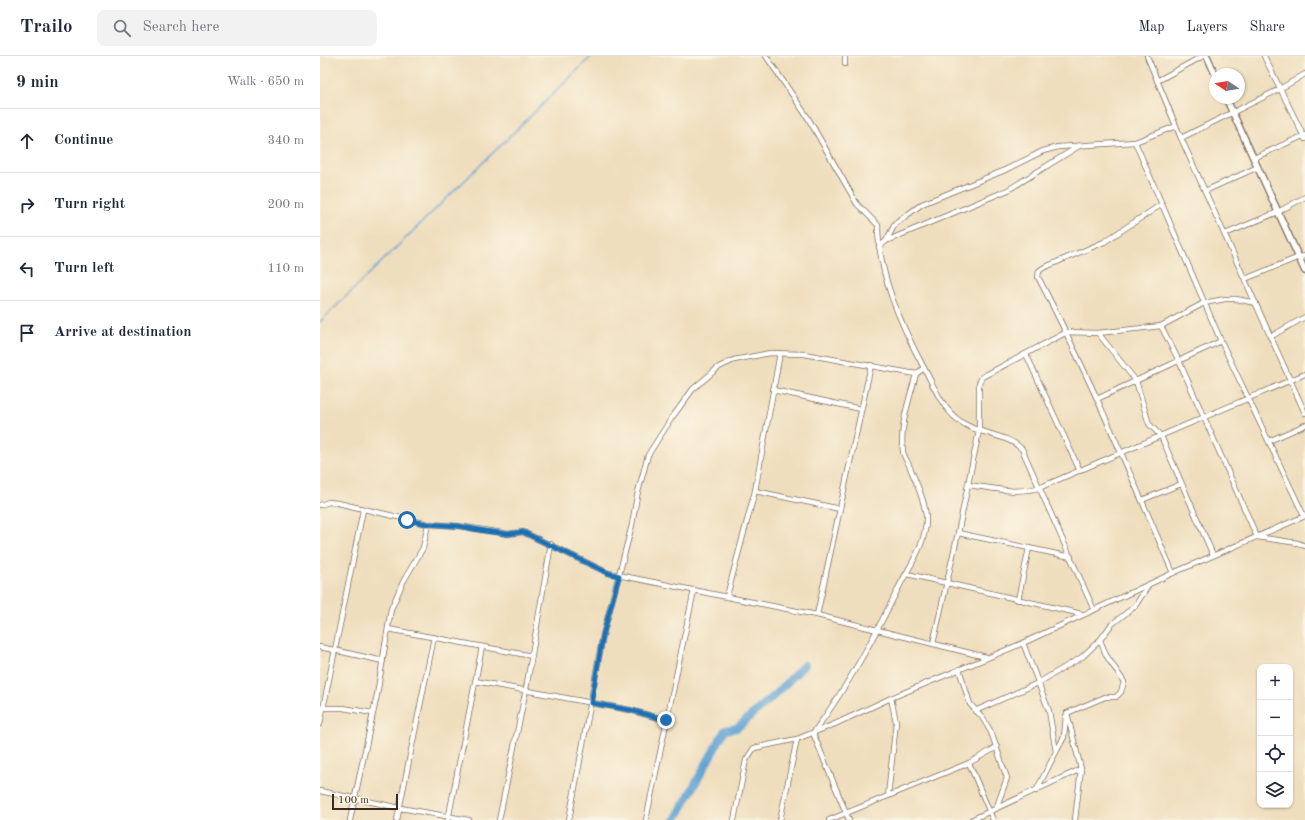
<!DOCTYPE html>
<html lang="en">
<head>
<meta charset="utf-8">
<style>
	:root { --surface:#fff; --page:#f2f2f3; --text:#1f2937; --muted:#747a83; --line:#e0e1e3 }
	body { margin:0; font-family:"Old Standard TT",serif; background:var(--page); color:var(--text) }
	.controls { position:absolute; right:12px; bottom:12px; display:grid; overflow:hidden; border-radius:8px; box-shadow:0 1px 3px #0004 }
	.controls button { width:36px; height:36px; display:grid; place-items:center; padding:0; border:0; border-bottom:1px solid var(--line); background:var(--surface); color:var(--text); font:20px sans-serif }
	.compass { position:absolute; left:889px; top:12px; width:36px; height:36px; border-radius:50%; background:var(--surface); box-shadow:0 1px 3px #0004; rotate:282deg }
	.scale { position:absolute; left:12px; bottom:10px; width:66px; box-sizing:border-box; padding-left:4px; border:2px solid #3b2a1e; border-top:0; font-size:11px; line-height:14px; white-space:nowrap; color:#3b2a1e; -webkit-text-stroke:3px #fcf5e5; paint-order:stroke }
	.stop { position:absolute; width:12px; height:12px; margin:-9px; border:3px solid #1f6fb2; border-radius:50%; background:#fff }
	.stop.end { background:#1f6fb2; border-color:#fff; box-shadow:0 1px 4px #0008 }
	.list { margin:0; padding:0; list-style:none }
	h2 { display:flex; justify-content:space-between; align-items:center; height:52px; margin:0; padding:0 16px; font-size:17px }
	h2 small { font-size:13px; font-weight:400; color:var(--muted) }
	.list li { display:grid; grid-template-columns:26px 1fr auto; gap:12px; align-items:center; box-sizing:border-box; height:64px; padding:0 16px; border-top:1px solid var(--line) }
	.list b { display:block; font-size:15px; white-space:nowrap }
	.list em { font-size:13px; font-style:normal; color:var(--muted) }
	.icon { flex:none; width:22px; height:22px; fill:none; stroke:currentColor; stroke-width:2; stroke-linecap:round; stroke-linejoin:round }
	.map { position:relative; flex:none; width:985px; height:764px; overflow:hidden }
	header { display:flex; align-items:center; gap:24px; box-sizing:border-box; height:56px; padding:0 20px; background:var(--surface); border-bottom:1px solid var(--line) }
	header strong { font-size:19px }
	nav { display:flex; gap:22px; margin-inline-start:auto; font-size:14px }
	.search { width:280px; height:36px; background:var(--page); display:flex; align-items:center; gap:10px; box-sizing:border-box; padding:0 14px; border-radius:8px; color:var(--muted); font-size:15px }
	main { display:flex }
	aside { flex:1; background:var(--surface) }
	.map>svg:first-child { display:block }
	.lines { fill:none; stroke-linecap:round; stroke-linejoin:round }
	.stream { stroke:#5da1d2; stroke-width:1.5 }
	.river { stroke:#5da1d2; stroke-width:8 }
	.minor-casing { stroke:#7a6956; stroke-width:6 }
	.tertiary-casing { stroke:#7a6956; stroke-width:8 }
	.minor { stroke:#fff; stroke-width:4.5 }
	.tertiary { stroke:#fff; stroke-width:5.5 }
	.route { stroke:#1f6fb2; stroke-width:5 }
</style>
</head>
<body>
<header>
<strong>Trailo</strong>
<div class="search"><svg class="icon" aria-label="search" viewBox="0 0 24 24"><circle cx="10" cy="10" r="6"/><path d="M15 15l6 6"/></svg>Search here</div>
<nav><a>Map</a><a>Layers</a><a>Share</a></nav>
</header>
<main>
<aside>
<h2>9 min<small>Walk · 650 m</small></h2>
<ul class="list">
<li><svg class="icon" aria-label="ahead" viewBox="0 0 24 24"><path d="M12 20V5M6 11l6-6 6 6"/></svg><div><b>Continue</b></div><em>340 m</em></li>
<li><svg class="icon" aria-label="right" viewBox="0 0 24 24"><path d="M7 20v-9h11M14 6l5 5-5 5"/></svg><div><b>Turn right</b></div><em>200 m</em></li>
<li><svg class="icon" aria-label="left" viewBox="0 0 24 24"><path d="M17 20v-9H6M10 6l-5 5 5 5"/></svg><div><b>Turn left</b></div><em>110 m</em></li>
<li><svg class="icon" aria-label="arrive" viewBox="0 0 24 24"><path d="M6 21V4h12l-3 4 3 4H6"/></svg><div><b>Arrive at destination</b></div></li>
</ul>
</aside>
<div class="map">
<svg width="985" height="764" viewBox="0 0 985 764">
	<rect width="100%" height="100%" fill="#fcf5e5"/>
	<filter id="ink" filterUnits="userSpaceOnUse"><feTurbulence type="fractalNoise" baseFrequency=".025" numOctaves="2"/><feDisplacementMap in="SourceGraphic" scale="8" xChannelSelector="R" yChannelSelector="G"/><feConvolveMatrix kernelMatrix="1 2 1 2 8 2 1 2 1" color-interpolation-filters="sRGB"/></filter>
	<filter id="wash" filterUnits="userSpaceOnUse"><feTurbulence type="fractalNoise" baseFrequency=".012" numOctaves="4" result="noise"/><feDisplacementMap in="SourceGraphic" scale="16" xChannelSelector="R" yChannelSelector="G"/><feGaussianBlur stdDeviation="0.9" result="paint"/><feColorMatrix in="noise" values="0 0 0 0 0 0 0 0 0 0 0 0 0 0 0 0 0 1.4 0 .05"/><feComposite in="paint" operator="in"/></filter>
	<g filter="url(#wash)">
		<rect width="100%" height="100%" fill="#efdebd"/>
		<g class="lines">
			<!-- stream -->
			<path class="stream" d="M0,266l272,-266"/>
			<!-- river -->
			<path class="river" d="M355,764l50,-90 12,-2 40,-35 27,-28"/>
		</g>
	</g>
	<g filter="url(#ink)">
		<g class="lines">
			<defs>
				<g id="minor">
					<path d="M446,0l42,62 49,86 21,21c0,49 23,100 46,143 10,18 17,38 33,51 19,16 47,13 65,30l72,161"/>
					<path d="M525,0v8"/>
					<path d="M827,0l34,82 124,275"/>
					<path d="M944,0l41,83"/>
					<path d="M837,25l46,-25"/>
					<path d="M856,70l-41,16 86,199 83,175"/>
					<path d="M861,82l99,-49 25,-15"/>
					<path d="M934,102l51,-23"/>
					<path d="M885,135l53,-24"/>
					<path d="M842,148l-58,38 -61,26 -4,3 -1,6c50,96 92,196 135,296"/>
					<path d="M905,178l53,-22 27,-15"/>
					<path d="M566,185l122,-51 71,-44"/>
					<path d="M559,191l7,-6 9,-17 27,-20 81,-33 40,-20 15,-4 77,-5"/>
					<path d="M925,223l54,-22 6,-1"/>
					<path d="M841,270l18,35 78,176 41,6 7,3"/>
					<path d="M778,277l38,48 13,43 12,12 52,119"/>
					<path d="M950,281l35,-20"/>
					<path d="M706,298l54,117"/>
					<path d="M453,334l88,19"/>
					<path d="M777,343l124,-58"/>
					<path d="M949,385l36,-16"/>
					<path d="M648,429c25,3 49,10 73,2l264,-113"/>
					<path d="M435,435l85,18"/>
					<path d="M822,444l39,-16"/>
					<path d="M0,449l9,-3 9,1 90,21 30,2 50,8 15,-2 85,41 209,42 169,42"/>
					<path d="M638,477l113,24"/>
					<path d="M587,518l175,40"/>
					<path d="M407,540l28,-105 25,-138"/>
					<path d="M698,544l11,-52"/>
					<path d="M497,559l54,-250"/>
					<path d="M68,573l144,27"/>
					<path d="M703,587l26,68 7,41 -20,39"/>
					<path d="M613,588l25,-111 21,-102v-48l3,-6 85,-45 31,1 63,-7 43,-23 21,-4h11l20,4"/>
					<path d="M0,591l63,14"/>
					<path d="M639,613l11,35 12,13 9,15 16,46 -11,31"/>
					<path d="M155,625l155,29 36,10"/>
					<path d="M0,652h23l30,5"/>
					<path d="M655,655l63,-28 44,-26 18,-17 11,-15 24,-19 13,-20"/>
					<path d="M747,657l38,-16h11l5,-5 3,-10 -18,-27 -6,-15"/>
					<path d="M747,657l14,56 -6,51"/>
					<path d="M0,668l43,-214"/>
					<path d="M736,696l8,-15 2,-21"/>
					<path d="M649,707l24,57"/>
					<path d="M0,735l80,17 69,12"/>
					<path d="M568,740l8,-74 -5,-24"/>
					<path d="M30,764l27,-125 14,-86 12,-27 20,-34 5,-24"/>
					<path d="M77,764l37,-183"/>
					<path d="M128,764l34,-173"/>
					<path d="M179,764l27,-131 25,-145"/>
					<path d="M249,764l34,-185 29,-110 5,-29 11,-41 23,-36 22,-30 26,-22 15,-7 36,-7 34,1 112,20 8,-6"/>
					<path d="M326,764l48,-230"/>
					<path d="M414,764l12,-60 8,-12 43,-9 38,-15 56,-26 132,-55 150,-70 132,-57"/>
					<path d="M460,764l17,-81"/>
					<path d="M509,764l140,-57 28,-16"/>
					<path d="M529,764l-36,-87c34,-45 60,-94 85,-144 11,-23 29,-45 28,-72 -1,-17 -11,-37 -17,-52 -2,-4 -6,-10 -6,-14 -4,-25 7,-53 13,-77"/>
					<path d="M651,764l110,-51"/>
				</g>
				<g id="tertiary">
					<path d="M887,0l8,18"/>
					<path d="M906,42l79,173"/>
				</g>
			</defs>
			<!-- minor casing -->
			<use href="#minor" class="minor-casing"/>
			<!-- tertiary casing -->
			<use href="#tertiary" class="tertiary-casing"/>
			<!-- minor -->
			<use href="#minor" class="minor"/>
			<!-- tertiary -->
			<use href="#tertiary" class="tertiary"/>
		</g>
	</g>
	<g class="lines" filter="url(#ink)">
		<!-- route -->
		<path class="route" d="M87,464l21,4 30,2 27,5 23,3 15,-2 85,41 11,3 -16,59 -12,68 39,7 36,10"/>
	</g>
</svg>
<div class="controls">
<button>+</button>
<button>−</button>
<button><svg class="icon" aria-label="locate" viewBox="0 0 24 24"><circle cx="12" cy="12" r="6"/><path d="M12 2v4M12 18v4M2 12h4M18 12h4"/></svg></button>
<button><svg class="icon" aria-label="layers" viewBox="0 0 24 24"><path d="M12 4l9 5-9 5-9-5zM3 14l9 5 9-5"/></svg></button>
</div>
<svg class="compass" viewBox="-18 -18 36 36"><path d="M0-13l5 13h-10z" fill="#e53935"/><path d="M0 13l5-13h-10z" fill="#747a83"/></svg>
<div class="scale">100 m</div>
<div class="stop" style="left:87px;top:464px"></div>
<div class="stop end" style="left:346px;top:664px"></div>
</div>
</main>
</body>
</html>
